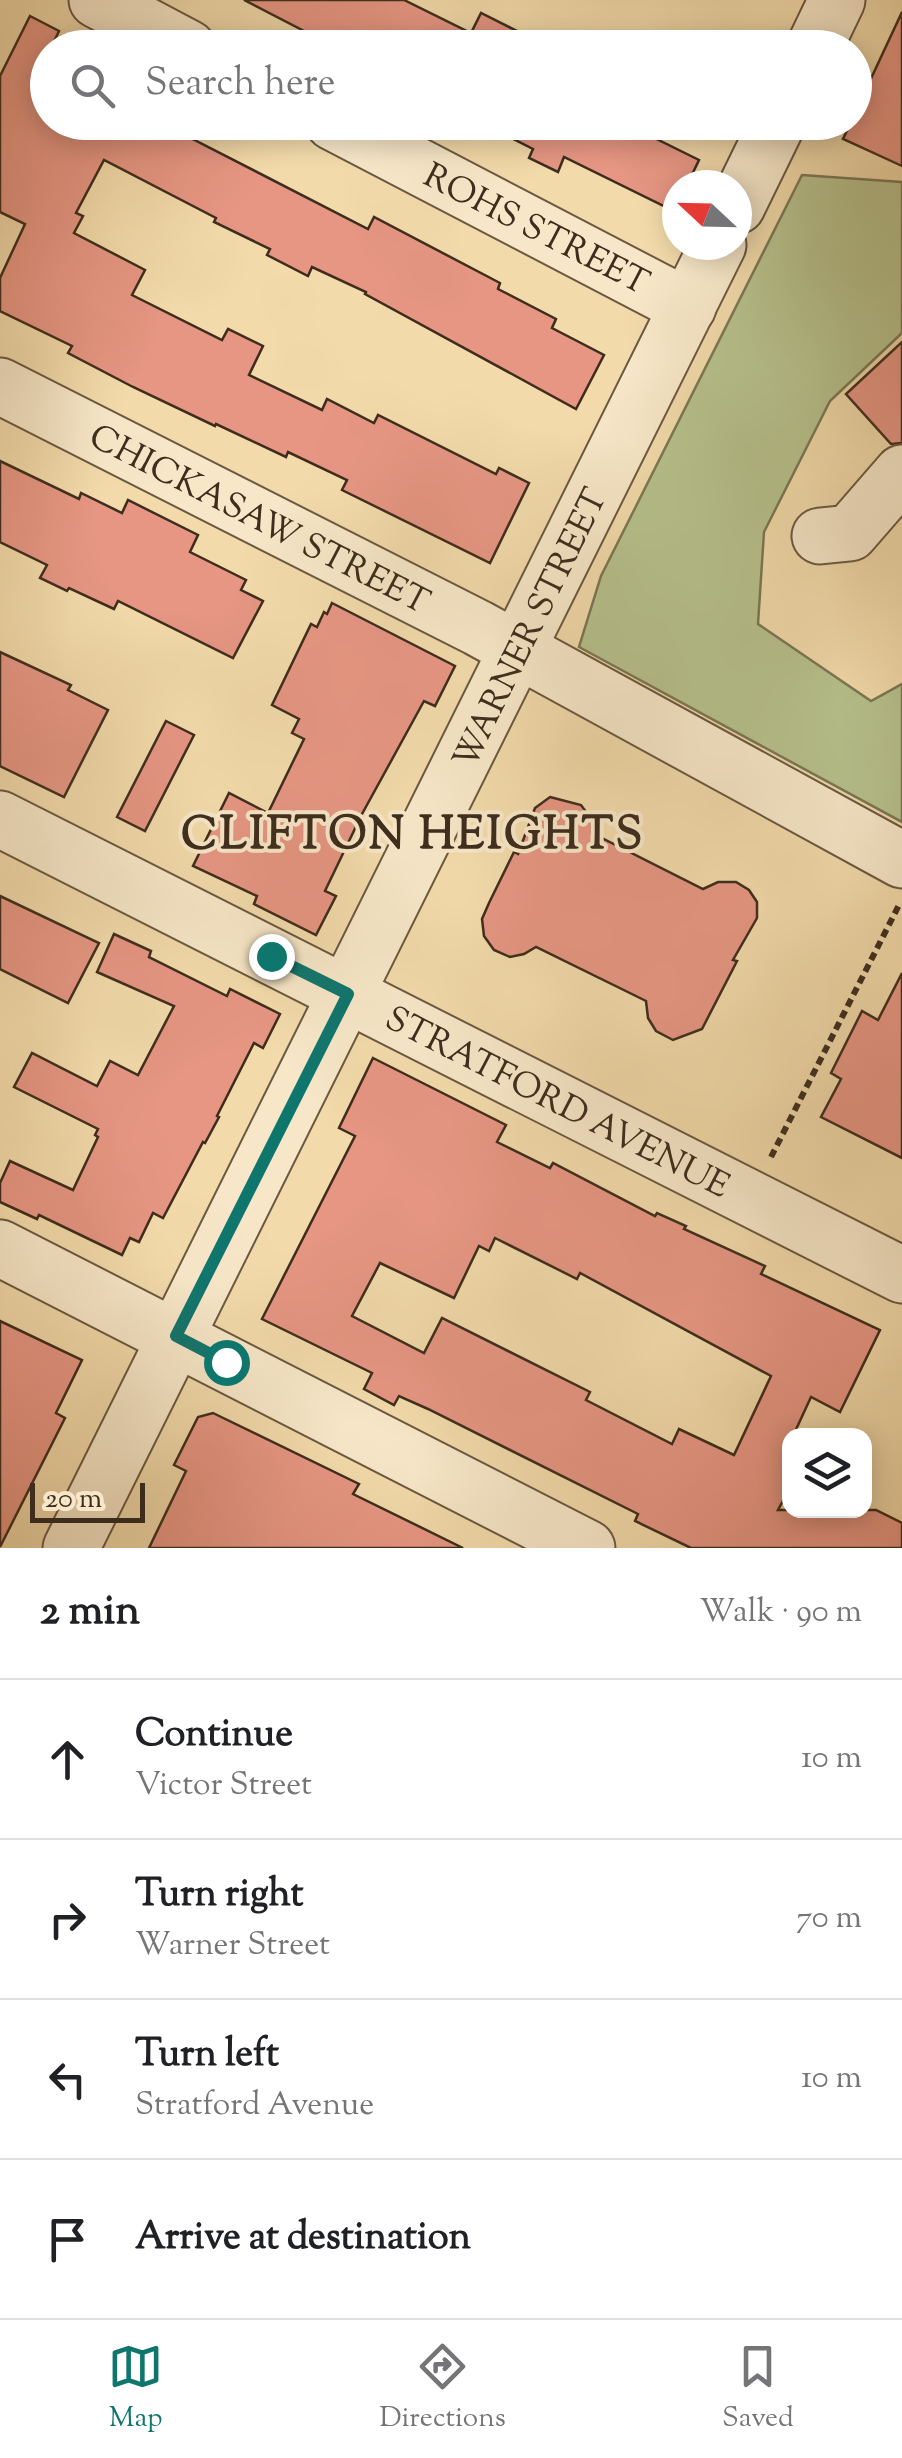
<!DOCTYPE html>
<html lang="en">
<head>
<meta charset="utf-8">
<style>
	:root { --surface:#fff; --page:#f6f6f6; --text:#202124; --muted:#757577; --line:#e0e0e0; --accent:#0f766e }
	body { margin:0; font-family:"Sorts Mill Goudy",serif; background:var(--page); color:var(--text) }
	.controls { position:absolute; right:30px; bottom:30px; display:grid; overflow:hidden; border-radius:20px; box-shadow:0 5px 25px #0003 }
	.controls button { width:90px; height:90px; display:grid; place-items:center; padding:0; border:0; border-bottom:2px solid var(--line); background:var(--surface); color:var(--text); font:50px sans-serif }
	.compass { position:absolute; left:662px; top:170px; width:90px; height:90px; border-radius:50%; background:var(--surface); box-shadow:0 5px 25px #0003; rotate:292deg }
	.scale { position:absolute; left:30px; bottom:25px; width:115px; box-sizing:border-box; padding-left:10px; border:5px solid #3e2d1d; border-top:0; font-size:28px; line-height:35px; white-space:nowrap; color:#3e2d1d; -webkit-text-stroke:8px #f7e7c8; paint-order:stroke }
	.stop { position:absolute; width:30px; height:30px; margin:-22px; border:8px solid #0f766e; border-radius:50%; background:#fff }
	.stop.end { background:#0f766e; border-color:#fff; box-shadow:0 2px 10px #0008 }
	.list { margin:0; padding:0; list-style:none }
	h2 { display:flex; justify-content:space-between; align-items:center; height:130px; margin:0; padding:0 40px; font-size:42px }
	h2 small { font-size:32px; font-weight:400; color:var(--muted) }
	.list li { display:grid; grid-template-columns:65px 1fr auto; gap:30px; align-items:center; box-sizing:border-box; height:160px; padding:0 40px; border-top:2px solid var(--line) }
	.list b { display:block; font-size:38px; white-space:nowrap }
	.list p { margin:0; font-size:32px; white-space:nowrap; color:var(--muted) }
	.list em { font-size:32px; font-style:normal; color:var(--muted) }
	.icon { flex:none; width:55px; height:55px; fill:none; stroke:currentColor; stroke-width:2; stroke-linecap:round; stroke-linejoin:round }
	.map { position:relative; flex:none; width:902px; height:1548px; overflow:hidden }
	.search { position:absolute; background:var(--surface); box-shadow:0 5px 25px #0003; left:30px; right:30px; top:30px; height:110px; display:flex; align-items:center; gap:25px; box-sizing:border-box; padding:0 35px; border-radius:55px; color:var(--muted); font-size:38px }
	.sheet { height:770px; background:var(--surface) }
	nav { display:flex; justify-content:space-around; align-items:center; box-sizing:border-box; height:140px; border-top:2px solid var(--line); background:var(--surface); font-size:28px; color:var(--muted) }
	nav a { display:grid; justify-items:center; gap:5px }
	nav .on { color:var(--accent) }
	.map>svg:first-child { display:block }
	.green { fill:#b6c18c; stroke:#7a7754; stroke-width:2.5 }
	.building { fill:#e69683; stroke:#3e2d1d; stroke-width:2.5; fill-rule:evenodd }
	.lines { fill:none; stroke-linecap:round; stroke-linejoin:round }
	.minor-casing { stroke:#6b5840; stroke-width:59 }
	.path { stroke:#3e2d1d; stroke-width:6; stroke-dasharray:8 5; stroke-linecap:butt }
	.minor { stroke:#f7e7c8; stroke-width:55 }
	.route { stroke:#0f766e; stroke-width:12 }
	.labels { text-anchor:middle; stroke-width:8; stroke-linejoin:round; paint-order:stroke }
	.street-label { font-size:35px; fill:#3e2d1d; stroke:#f7e7c8 }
	.district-label { font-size:45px; font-weight:bold; letter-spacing:2.5px; fill:#3e2d1d; stroke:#f7e7c8 }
</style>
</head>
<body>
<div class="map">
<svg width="902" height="1548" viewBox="0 0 902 1548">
	<rect width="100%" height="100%" fill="#f2daaa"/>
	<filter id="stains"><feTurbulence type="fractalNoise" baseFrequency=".002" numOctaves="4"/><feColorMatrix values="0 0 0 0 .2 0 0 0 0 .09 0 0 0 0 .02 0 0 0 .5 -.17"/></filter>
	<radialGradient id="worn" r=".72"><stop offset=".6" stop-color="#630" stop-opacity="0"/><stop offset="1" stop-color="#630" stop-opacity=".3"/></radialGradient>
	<!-- green -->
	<path class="green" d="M802,175l100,7v151l-72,68 -66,131 -6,92 113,77 31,-17v138l-323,-175 22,-71z"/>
	<!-- building -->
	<g class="building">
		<path d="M244,0h160l67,33 10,-20 70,35h-214z"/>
		<path d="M902,12v154l-59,-27 8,-17h3v-7z"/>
		<path d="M30,16l29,15 -8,17h-3v74h136l-5,10 189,97 6,-12 126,66 -2,6 58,30 -4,9 52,27 -28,54 -211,-115 1,-2 -54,-25 -4,9 -41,-21 3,-6 -56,-27 2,-4 -112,-58 -28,53 7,3 -9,17 71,37 -13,25 90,45 6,-11 35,17 -14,29 73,35 5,-11 47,24 4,-8 118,59 3,-6 30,15 -39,80 -148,-73 5,-10 -59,-28 -2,5 -70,-33 -1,2 -82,-39 -65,-34 4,-7 -72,-35v-33l25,-54 -25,-12v-136z"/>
		<path d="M480,122h142l77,38 -12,25h-10l-3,26 -110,-54 -6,15 -29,-14 4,-9z"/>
		<path d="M902,342v101l-11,1 -45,-50z"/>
		<path d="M0,461l79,38 2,-6 41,20 6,-13 70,35 -8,17 56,28 -5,10 22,11 -30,57 -115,-57 -4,8 -45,-21 -2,3 -27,-13 7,-13 -47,-23z"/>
		<path d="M332,603l123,63 -20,40 -11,-5 -62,113 -37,77 11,5 -20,39 -62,-31 3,-8 -64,-30 36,-73 39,20 36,-74 -12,-6 7,-14 -27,-14 39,-81 6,3 7,-15 3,2z"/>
		<path d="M0,652l71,33 -3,5 40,20 -44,87 -64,-31z"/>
		<path d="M166,721l28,14 -49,96 -28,-14z"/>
		<path d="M550,797l31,8 11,15v13l111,56 15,-7h18l13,8 8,12v16l-24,42 4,1 -35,68 -29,11 -17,-9 -8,-13 -2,-17 -110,-54 -12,7 -14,3 -16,-7 -10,-14 -2,-17 7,-16 25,-51 4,2 17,-46z"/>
		<path d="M0,896l99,47 -31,60 -68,-34z"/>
		<path d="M114,934l37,17 -2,6 78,39 3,-7 50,25 -17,34 -9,-5 -37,73 2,1 -14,26 -2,-1 -40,76 -10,-5 -14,29 -9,-4 -8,17 -83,-40 -2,4 -37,-17v-19l10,-22 63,29 25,-53 -3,-2 3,-6 -84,-42 18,-34 65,33 13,-25 28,14 36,-69 -77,-34z"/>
		<path d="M902,973v185l-81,-41 20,-38 -10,-6 31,-62 16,9z"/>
		<path d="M373,1058l133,67 -9,17 53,26 3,-5 102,53 2,-3 29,13 -2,3 81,37 -4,8 119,56 -40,82 -29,-15 -18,39h-3v52l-12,22h98l26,13v25h-211l-56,-27 3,-7 -210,-105 -29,-13 -5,9 -30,-16 8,-16 -110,-54 93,-183 -16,-8zM495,1238l82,41 3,-6 191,103 -37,79 -55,-26 -7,15 -86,-44 4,-8 -148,-74 -18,35 -72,-37 28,-53 74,35 25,-52 10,5z"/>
		<path d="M0,1321l82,39 -26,53 9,5 -65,129z"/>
		<path d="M213,1413l146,71 -6,10 110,54h-314l37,-77 -12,-6 24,-48z"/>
	</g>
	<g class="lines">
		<defs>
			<g id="minor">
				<path d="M97,0l91,48"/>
				<path d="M814,48l23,-48"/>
				<path d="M333,122l355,185"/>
				<path d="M737,206l41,-84"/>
				<path d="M0,386l478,242 424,232"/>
				<path d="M820,536l30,-3 52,-60"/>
				<path d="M0,819l902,456"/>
				<path d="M0,1248l587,300"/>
				<path d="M71,1548l647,-1303"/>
			</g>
		</defs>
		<!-- minor casing -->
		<use href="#minor" class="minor-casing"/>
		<!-- path -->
		<path class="path" d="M771,1157l128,-252"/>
		<!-- minor -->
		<use href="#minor" class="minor"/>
	</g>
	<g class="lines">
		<!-- route -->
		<path class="route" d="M226,1362l-50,-26 172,-342 -77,-38"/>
	</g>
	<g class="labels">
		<!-- street labels -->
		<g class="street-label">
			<text transform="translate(537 228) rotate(27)" y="12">ROHS STREET</text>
			<text transform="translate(260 518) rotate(27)" y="12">CHICKASAW STREET</text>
			<text transform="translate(529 628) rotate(-64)" y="12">WARNER STREET</text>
			<text transform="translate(558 1101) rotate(27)" y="12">STRATFORD AVENUE</text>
		</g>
		<!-- district labels -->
		<g class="district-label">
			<text x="413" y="848">CLIFTON HEIGHTS</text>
		</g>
	</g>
	<rect width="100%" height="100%" filter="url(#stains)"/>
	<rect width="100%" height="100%" fill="url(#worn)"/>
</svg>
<div class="controls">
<button><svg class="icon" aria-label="layers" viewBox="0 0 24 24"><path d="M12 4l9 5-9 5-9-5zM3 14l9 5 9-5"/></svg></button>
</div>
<svg class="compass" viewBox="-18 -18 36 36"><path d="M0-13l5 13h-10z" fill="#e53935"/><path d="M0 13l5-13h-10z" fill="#757577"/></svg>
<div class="scale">20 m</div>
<div class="stop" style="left:226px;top:1362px"></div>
<div class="stop end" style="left:271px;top:956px"></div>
<div class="search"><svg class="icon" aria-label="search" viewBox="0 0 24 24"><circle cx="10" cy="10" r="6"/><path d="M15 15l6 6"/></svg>Search here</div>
</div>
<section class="sheet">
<h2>2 min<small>Walk · 90 m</small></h2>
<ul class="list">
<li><svg class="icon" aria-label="ahead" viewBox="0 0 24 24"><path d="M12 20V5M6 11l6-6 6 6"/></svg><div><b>Continue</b><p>Victor Street</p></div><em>10 m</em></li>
<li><svg class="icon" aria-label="right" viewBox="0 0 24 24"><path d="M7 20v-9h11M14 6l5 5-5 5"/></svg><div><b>Turn right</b><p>Warner Street</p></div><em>70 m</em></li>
<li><svg class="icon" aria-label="left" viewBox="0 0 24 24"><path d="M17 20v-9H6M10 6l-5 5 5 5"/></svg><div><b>Turn left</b><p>Stratford Avenue</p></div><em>10 m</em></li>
<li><svg class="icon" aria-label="arrive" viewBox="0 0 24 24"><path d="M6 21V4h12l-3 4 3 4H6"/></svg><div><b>Arrive at destination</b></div></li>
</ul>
</section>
<nav>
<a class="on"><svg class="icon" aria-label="map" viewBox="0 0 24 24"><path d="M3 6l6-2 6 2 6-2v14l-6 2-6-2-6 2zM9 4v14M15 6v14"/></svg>Map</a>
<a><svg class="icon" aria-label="directions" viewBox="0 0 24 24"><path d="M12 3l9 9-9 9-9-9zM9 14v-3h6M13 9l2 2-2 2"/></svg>Directions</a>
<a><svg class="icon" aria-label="saved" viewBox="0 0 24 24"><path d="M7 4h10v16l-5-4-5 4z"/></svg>Saved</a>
</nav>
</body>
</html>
